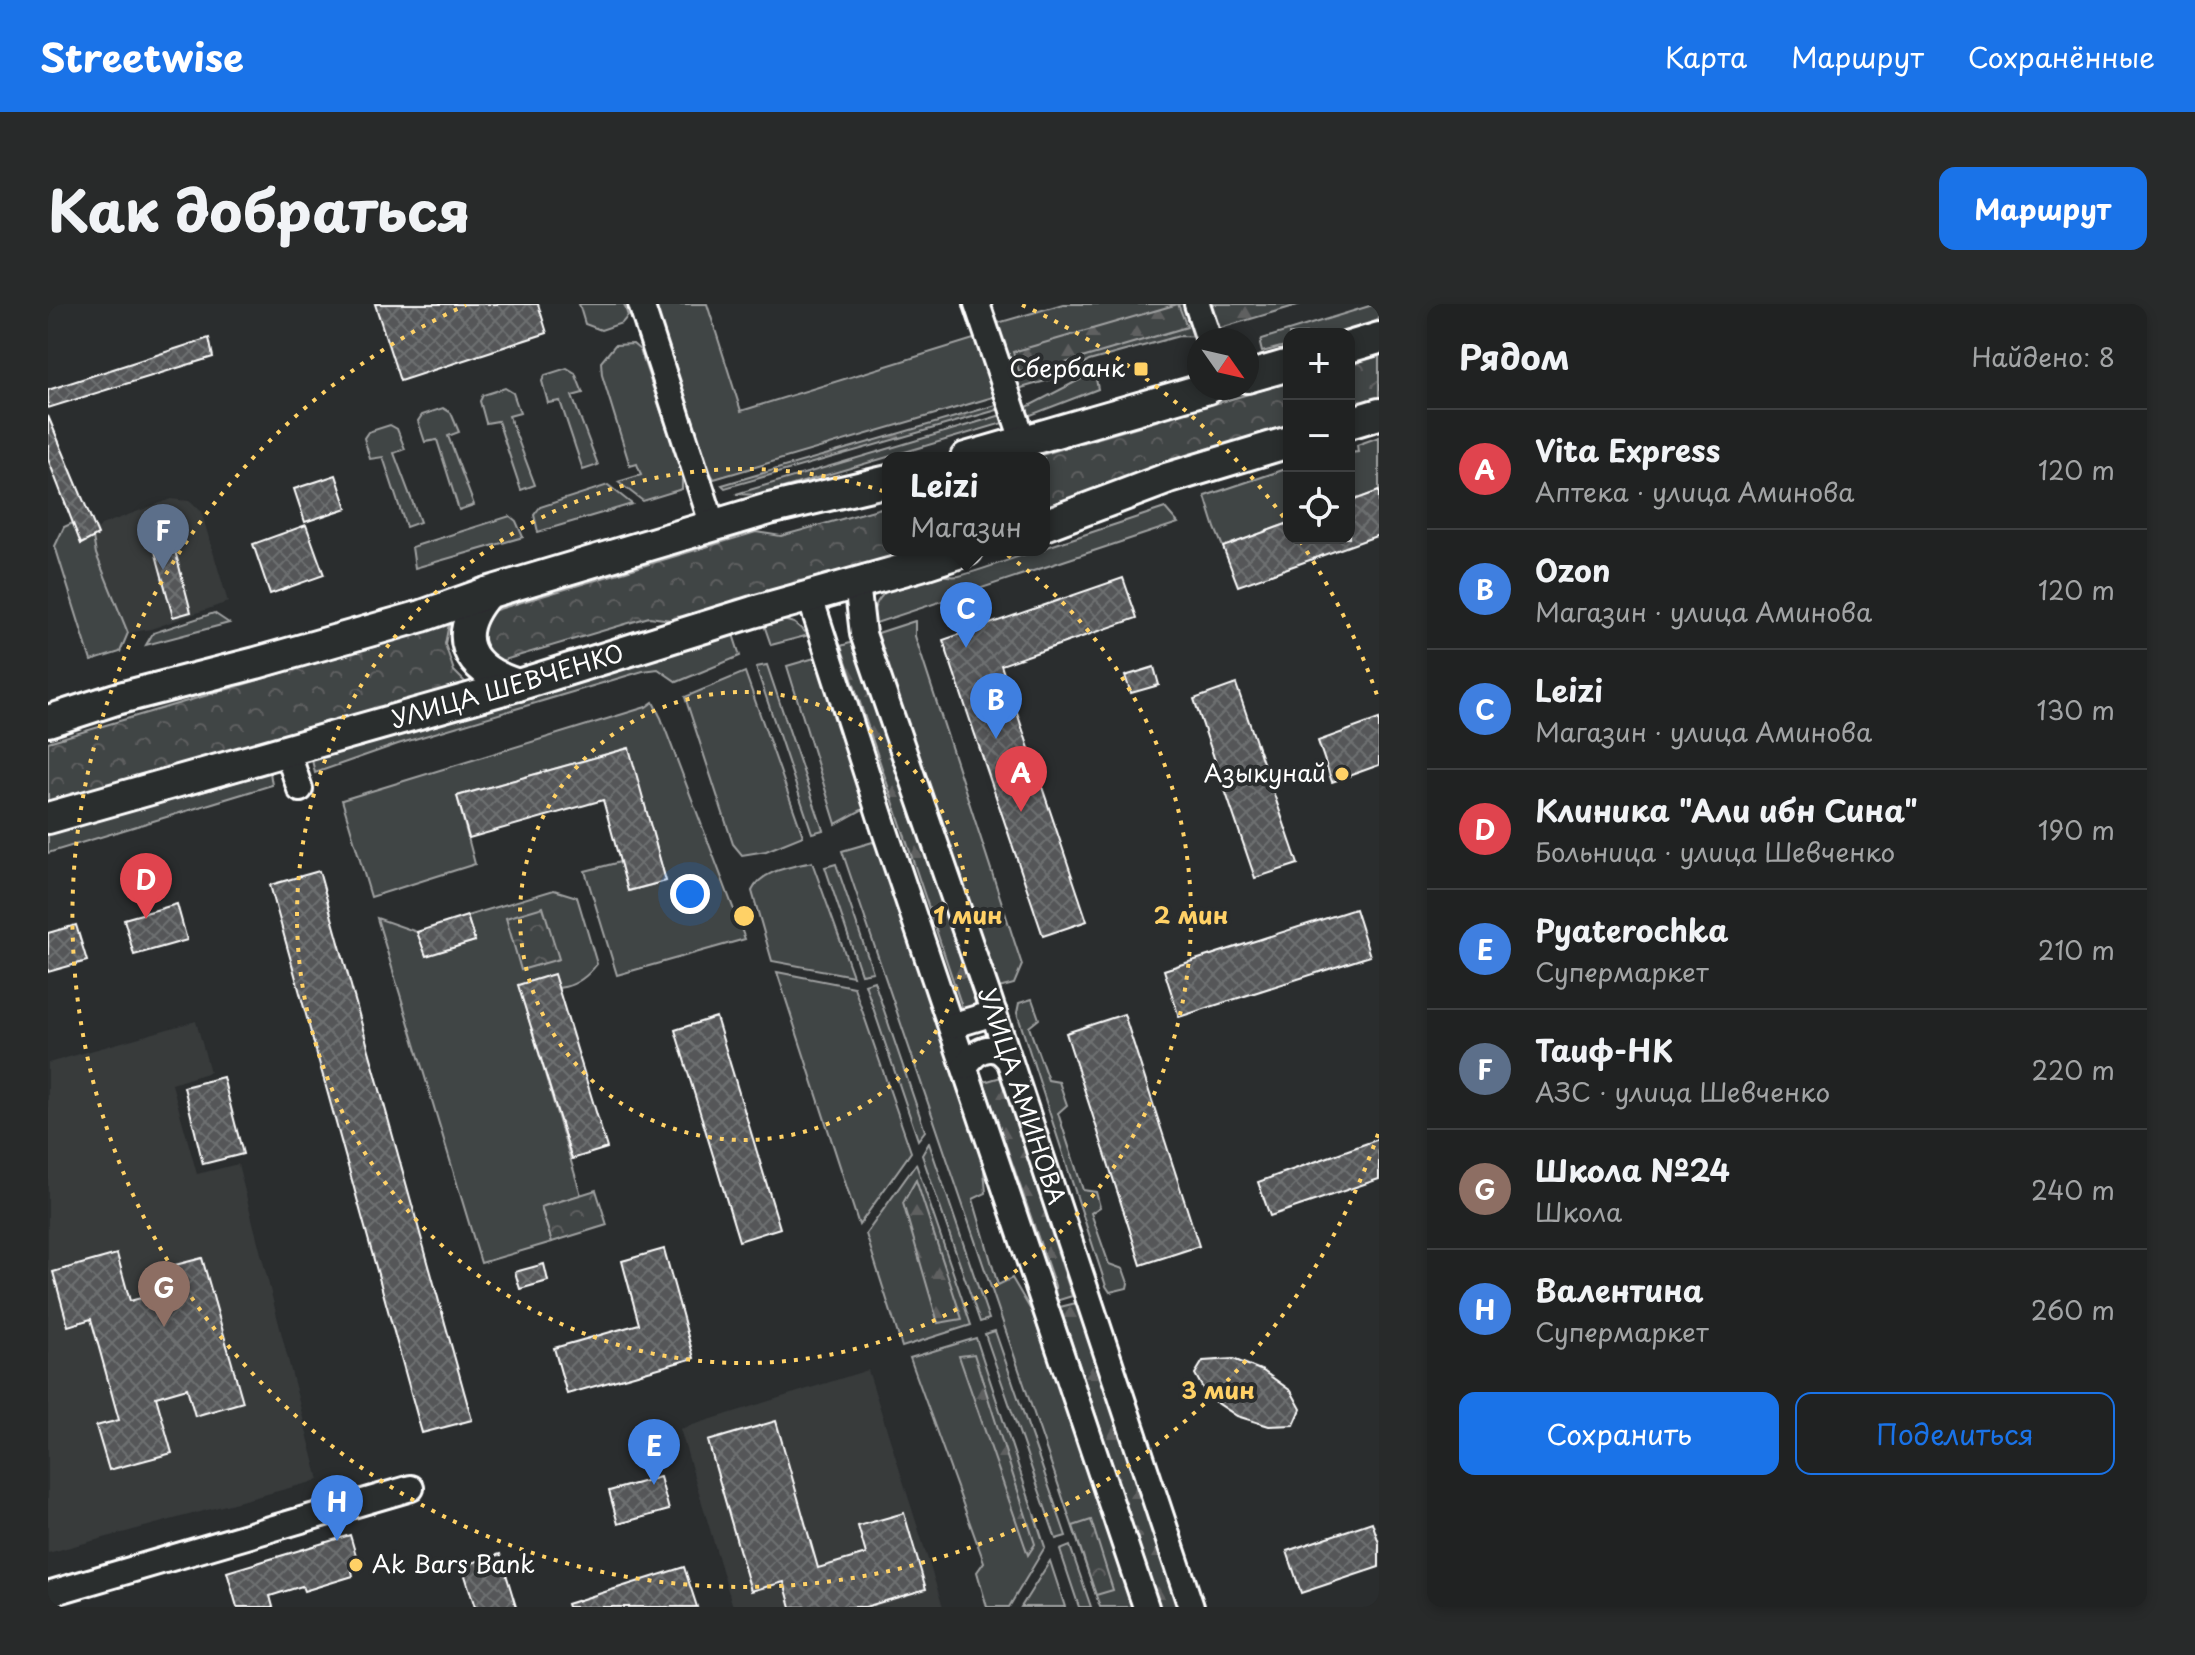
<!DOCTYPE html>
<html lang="ru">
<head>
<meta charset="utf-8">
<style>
	:root { --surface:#202222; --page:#282a2a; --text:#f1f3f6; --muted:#a2a4a5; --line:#3d3f40; --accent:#1a73e8 }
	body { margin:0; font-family:"Playpen Sans",sans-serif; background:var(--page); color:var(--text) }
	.controls { position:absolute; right:24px; top:24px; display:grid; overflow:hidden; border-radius:16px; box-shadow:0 4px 12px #0003 }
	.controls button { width:72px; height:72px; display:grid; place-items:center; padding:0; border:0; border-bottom:2px solid var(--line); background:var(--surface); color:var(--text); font:40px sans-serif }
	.compass { position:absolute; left:1139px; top:24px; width:72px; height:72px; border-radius:50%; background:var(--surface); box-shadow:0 4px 12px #0003; rotate:124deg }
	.you { position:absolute; left:642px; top:590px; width:28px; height:28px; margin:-20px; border:6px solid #fff; border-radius:50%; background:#1a73e8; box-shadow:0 0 0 12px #1a73e833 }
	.badge { display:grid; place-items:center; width:52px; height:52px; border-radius:50%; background:var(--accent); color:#fff; font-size:26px; font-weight:700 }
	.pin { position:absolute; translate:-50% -66px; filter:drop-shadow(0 2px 4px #0008) }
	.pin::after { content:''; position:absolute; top:42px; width:28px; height:24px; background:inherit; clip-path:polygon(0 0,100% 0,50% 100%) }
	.popup { position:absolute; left:834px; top:148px; width:168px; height:104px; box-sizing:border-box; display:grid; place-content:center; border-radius:16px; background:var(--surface); filter:drop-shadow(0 2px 6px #0005); font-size:26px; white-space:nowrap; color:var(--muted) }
	.popup b { font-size:30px; color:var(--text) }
	.popup::after { content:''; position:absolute; left:50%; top:100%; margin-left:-16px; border:16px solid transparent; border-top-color:var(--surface) }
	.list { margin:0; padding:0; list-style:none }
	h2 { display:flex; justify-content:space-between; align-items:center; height:104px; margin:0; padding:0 32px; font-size:34px }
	h2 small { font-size:26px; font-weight:400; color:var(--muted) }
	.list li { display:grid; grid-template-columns:52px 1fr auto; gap:24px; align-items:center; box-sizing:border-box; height:120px; padding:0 32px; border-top:2px solid var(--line) }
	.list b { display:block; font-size:30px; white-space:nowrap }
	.list p { margin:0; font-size:26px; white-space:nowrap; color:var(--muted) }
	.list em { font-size:26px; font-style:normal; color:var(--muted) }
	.actions { display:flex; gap:16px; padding:24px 32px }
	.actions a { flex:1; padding:18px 0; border:2px solid var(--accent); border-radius:16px; text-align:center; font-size:28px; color:var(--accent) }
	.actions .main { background:var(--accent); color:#fff }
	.icon { flex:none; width:44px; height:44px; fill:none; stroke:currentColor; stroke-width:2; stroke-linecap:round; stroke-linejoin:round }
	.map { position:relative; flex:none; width:1331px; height:1303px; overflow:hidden; border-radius:16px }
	header { display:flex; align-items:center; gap:48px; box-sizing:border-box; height:112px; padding:0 40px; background:var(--accent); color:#fff }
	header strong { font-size:38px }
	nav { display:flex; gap:44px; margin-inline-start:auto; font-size:28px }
	.intro { display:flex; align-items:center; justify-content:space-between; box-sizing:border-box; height:192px; padding:0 48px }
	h1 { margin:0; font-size:56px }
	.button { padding:20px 36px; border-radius:16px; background:var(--accent); color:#fff; font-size:28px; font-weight:700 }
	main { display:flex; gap:48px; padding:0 48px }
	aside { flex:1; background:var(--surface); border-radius:16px; box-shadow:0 4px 12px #0003 }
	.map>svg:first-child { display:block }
	.built { fill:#373a3b }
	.grass { fill:#414445; stroke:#a0a2a2; stroke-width:2 }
	.forest { fill:url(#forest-firs); stroke:#a0a2a2; stroke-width:2 }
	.park { fill:url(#park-crowns); stroke:#a0a2a2; stroke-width:2 }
	.building { fill:url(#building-cross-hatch); stroke:#fff; stroke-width:2 }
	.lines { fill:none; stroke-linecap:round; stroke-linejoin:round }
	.minor-casing { stroke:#fff; stroke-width:30 }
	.major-casing { stroke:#fff; stroke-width:36 }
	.minor { stroke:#2a2d2e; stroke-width:24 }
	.major { stroke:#2a2d2e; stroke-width:30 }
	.ring { fill:none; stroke:#ffd166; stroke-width:4; stroke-dasharray:4 8 }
	.poi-dot { fill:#ffd166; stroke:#2a2d2e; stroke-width:3 }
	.labels { text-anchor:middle; stroke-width:8; stroke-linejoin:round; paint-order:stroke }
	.poi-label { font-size:24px; fill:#fff; stroke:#2a2d2e; text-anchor:end }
	.street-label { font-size:24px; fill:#fff; stroke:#2a2d2e }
	.centre { fill:#ffd166; stroke:#2a2d2e; stroke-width:4 }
	.ring-label { font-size:24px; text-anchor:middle; font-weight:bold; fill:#ffd166; stroke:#2a2d2e; stroke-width:8; stroke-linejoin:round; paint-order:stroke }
</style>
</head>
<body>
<header>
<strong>Streetwise</strong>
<nav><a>Карта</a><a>Маршрут</a><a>Сохранённые</a></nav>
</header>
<div class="intro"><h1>Как добраться</h1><a class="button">Маршрут</a></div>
<main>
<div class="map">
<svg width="1331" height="1303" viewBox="0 0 1331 1303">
	<defs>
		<pattern id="forest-firs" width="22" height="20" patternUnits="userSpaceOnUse" patternTransform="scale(2)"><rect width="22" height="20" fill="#414445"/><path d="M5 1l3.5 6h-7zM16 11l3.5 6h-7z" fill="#5e6061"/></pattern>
		<pattern id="park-crowns" width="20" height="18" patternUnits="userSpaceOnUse" patternTransform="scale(2)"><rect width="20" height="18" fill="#414445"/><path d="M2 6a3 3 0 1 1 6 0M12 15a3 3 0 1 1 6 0" fill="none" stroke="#5e6061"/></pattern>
		<pattern id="building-cross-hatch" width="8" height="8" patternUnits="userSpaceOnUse" patternTransform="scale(2)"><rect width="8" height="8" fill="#555758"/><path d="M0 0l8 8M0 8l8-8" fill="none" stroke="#6e7071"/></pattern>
	</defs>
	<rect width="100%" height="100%" fill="#2a2d2e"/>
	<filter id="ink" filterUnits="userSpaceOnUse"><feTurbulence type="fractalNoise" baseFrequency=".0125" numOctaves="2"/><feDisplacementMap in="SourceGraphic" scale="16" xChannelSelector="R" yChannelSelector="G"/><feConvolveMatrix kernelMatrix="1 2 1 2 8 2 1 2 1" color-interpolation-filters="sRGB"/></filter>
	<g filter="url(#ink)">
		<!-- built -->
		<g class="built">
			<path d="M123,195l18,2 12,10 27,91 -77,27 -23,4 -33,-79 -2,-18 8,-11z"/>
			<path d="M148,717l14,51 -38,12 25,90 41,-10 81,316 -271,73v-490z"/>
			<path d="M820,1066l75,237h-210l-53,-178z"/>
		</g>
		<!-- grass -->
		<g class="grass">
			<path d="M531,0h45l4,12 -6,7 -21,7 -16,-6z"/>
			<path d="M606,0h53l34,107 239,-74 20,58 -286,84 -8,-14z"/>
			<path d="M1015,0h128l12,33 -24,-1 -90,25 -23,14 -55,16 -20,-66z"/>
			<path d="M1328,0h3v15c-25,17 -61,15 -90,15v11l-27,7 -2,-8 2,-5z"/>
			<path d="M585,40l7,6 42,123v16l-39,12 -25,-19 23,-7 -4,-11 -7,2 -28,-91 -1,-13 14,-17z"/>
			<path d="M519,64l8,5 8,20 -11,3 26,69 -15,5 -23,-69 -12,2 -6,-22 3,-6z"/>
			<path d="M1047,70l3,15 -75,29 -2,-8 62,-32z"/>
			<path d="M457,84l8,5 7,20 -11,3 26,69 -14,5 -23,-69 -12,2 -6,-22 3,-6z"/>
			<path d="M395,104l8,5 8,19 -11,4 26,69 -15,5 -22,-70 -12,2 -7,-21 4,-6z"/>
			<path d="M957,110l-2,9 -244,72 -23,-1z"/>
			<path d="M342,121l7,4 8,20 -11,4 26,69 -14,5 -23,-70 -13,2 -6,-21 4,-6z"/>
			<path d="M1331,133v54l-30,11v-49l9,-1 -1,-7z"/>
			<path d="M1241,164v55l-66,24 -8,-19 -10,-32z"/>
			<path d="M560,181l24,19 -94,28 -4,-17 6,-8z"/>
			<path d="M1117,204l13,15 -305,101c-4,-28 30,-50 54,-50 11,0 22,4 32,2 26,-7 52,-17 78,-26h7v-2z"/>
			<path d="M462,212l6,5 7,16 -108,31 -3,-21z"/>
			<path d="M25,219l20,14 3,17 32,79 -8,19 -29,9 -36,-115 9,-19z"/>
			<path d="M166,309l15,10 -83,22 7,-12z"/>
			<path d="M728,314l18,5 15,12 -38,10 -8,-23z"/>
			<path d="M867,317v15l107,329 -8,19 -19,5 -120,-355z"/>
			<path d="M684,327l8,25 -63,26 -19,-13 -15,2 -245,73 -83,29 -3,-13 71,-20 29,-16z"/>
			<path d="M770,353l49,150 -31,17 -49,-158z"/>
			<path d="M719,361l56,165 -11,3 -56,-166z"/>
			<path d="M697,368l58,164 -37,15 -24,4 -9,-11 -48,-147z"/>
			<path d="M605,398l8,16 84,221 -128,36 -32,-104 35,-9 9,29 37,-10 -38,-133 -171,48 18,68 -104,33 -29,-97 304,-93z"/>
			<path d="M222,468l2,13 -224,68v-26l115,-34 26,3z"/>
			<path d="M825,538l8,8 77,242 24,55 4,46 -13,6 25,86 14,-7 20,34 102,295h-34l-258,-756z"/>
			<path d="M764,558l41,114 -81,-15 -20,-70c9,-21 40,-24 60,-29z"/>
			<path d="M788,560l37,108 -12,2 -36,-107z"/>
			<path d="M506,586l23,7 20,67c-23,30 -44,25 -78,22l62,209 -40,12 11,35 -71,21 -104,-345 40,14 9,23 49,-14 -8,-25z"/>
			<path d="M729,668l77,15 57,165 -52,73z"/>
			<path d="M826,677l51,150 -7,9 -53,-156z"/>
			<path d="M984,695l7,20 -10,8 19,53 11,2 8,23 -9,8 25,77 13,2 4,15 -9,6 18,51 14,5 5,14 -1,5 -17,4 -4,-6 -89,-273 2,-10z"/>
			<path d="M881,839l60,176 -9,3 -58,-167z"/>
			<path d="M868,860l55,161 -69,22 -36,-113z"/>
			<path d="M947,1027l71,205 -10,3 -71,-205z"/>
			<path d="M928,1034l69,209 -36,60h-22l-10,-35 7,-10 -74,-204z"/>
			<path d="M1022,1242l21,61h-12l-19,-57z"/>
			<path d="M1002,1257l15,46h-44z"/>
		</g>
		<!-- forest -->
		<g class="forest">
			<path d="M1130,0l9,23 -122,36 -46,8 -6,-19z"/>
			<path d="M1161,0h92l-84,25z"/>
			<path d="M955,99l1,5 -279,80 -3,-3z"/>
			<path d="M808,337l119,360v7l-12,2 -122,-364z"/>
			<path d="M953,773l71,219 -16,5 -1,-15 -71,-204z"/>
			<path d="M868,876l46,139 -24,4 -35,-120z"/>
			<path d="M1028,999l101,304h-17l-100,-300z"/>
			<path d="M926,1050l61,190 -7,11 -69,-199z"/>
		</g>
		<!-- park -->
		<g class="park">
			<path d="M1331,52v46l-30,9v-46z"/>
			<path d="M1241,78v49l-245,78v-51h-13z"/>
			<path d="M840,202v44l25,1 -234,70 -30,-4 -148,44 -17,-13 -4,-22 9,-14 267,-80 25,4z"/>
			<path d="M401,320l-4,20 9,27 13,13 -419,118v-60z"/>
			<path d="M495,603l16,52 -38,11 -15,-52z"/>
			<path d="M548,886l11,35 -55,17 -11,-35z"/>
			<path d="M1043,1216l22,70 -17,5 -23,-69z"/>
		</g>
		<!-- building -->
		<g class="building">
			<path d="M327,0h163l9,29 -147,48z"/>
			<path d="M161,34l4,19 -165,51v-18z"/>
			<path d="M0,112l50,119 -17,9 -33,-85z"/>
			<path d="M288,171l11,33 -42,14 -11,-33z"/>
			<path d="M1331,187v44l-141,51 -15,-39 66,-24v15h60v-36z"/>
			<path d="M119,216l24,92 -18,5 -25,-92z"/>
			<path d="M258,221l18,50 -54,19 -17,-50z"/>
			<path d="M1075,274l14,40 -136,47 86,256 -44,15 -100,-296z"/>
			<path d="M1106,363l5,18 -28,8 -6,-17z"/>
			<path d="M1188,380l62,180 -43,14 -61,-179z"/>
			<path d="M1331,415v46l-47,17 -14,-41z"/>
			<path d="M581,444l37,133 -38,10 -25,-91 -134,38 -12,-42z"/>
			<path d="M271,567l153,549 -50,13 -152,-548z"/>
			<path d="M129,600l10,36 -53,15 -10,-36z"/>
			<path d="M1307,605l15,47 -191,61 -15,-47z"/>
			<path d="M419,612l8,25 -49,15 -9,-24z"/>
			<path d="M28,621l11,36 -39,11v-39z"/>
			<path d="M506,670l53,174 -35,11 -54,-174z"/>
			<path d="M1076,710l75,232 -58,19 -75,-232z"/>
			<path d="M668,713l64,211 -41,13 -64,-211z"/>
			<path d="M175,773l20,77 -40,10 -19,-77z"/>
			<path d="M1331,835v40l-109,37 -12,-34z"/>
			<path d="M616,945l30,109 -127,36 -13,-46 85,-24 -17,-63z"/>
			<path d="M69,950l13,47 33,-9 -7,-22 46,-12 41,144 -48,14 -8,-28 -31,9 16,56 -63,17 -13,-44 23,-6 -28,-101 -23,7 -15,-54z"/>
			<path d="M496,960l4,17 -28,8 -5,-17z"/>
			<path d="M1185,1055l30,12 28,20 10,18 -7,16 -25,1 -32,-10 -30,-20 -12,-22 8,-13z"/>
			<path d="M728,1117l42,147 48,-14 -8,-28 46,-13 22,76 -61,18h-74l-7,-25 -33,9 -43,-150z"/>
			<path d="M612,1173l9,33 -51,14 -9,-33z"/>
			<path d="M1324,1218l7,21v24l-78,26 -14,-42z"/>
			<path d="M302,1231l10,34 -8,2 1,5 -49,15 -2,-5 -32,10 3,11h-36l-10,-35z"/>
			<path d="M452,1250l16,53h-41l-13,-41z"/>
			<path d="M636,1263l13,40h-129l-1,-3z"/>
		</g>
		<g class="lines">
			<defs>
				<g id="minor">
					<path d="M593,0l72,222"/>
					<path d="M929,0l46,136"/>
					<path d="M1149,0l12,36"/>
					<path id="s1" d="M809,279l6,51 126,365 202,608"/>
					<path d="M762,293l75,234 261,776"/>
					<path d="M239,447l13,38"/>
					<path d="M903,722l43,-13"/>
					<path d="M917,763c7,-11 19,-23 34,-16 4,2 7,6 10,9"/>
					<path d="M0,1290l363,-106"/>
				</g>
				<g id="major">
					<path d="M1301,43l30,-9"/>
					<path d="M1199,73l42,-12"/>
					<path d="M1301,119l30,-9"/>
					<path d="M918,154l242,-70"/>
					<path d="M996,221l125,-47 120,-36"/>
					<path d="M439,289c-37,43 -21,76 31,92"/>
					<path d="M0,417l68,-22 140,-36 166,-47 65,-23 282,-84 119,-28"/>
					<path id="s2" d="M0,514l470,-133 235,-73 168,-47 46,-15"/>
				</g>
			</defs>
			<!-- minor casing -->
			<use href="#minor" class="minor-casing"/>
			<!-- major casing -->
			<use href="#major" class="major-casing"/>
			<!-- minor -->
			<use href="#minor" class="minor"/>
			<!-- major -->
			<use href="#major" class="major"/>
		</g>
	</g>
	<!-- distance rings -->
	<g class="ring">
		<circle cx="696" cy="612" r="224"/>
		<circle cx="696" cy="612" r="447"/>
		<path d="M1330 830A671 671 0 1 1 418 1M974 1A671 671 0 0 1 1239 218M1252 237A671 671 0 0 1 1330 394"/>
	</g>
	<!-- markers -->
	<g class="poi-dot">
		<rect x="1085" y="57" width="16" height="16" rx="4"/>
		<circle cx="1294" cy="470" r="8"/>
		<circle cx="308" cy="1261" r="8"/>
	</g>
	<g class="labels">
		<!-- poi labels -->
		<g class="poi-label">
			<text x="1077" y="73">Сбербанк</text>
			<text x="1278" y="478">Азыкунай</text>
			<text x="324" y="1269" text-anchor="start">Ak Bars Bank</text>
		</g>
		<!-- street labels -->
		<g class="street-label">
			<text dy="8" stroke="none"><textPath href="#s2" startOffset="478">УЛИЦА ШЕВЧЕНКО</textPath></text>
			<text dy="8" stroke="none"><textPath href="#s1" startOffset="540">УЛИЦА АМИНОВА</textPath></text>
		</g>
	</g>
	<circle cx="696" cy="612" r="12" class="centre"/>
	<g class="ring-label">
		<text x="920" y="620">1 мин</text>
		<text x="1143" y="620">2 мин</text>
		<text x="1170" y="1095">3 мин</text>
	</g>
</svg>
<div class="controls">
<button>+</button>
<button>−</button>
<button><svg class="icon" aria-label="locate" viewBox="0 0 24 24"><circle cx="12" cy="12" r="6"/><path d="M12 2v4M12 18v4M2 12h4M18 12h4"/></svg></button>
</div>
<svg class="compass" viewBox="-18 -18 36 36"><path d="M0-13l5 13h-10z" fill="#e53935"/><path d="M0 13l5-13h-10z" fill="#a2a4a5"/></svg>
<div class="you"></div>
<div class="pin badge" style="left:973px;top:508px;background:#e0444e">A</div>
<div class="pin badge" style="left:948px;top:435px;background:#3f7fe0">B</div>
<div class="pin badge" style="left:918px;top:344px;background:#3f7fe0">C</div>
<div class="popup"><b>Leizi</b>Магазин</div>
<div class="pin badge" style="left:98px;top:615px;background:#e0444e">D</div>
<div class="pin badge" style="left:606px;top:1181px;background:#3f7fe0">E</div>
<div class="pin badge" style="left:115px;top:266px;background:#5c6f8a">F</div>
<div class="pin badge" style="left:116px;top:1023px;background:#8d6e63">G</div>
<div class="pin badge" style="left:289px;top:1237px;background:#3f7fe0">H</div>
</div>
<aside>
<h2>Рядом<small>Найдено: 8</small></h2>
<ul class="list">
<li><span class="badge" style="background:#e0444e">A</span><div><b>Vita Express</b><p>Аптека · улица Аминова</p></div><em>120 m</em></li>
<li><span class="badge" style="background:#3f7fe0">B</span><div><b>Ozon</b><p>Магазин · улица Аминова</p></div><em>120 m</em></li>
<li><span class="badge" style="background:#3f7fe0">C</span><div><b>Leizi</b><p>Магазин · улица Аминова</p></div><em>130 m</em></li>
<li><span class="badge" style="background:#e0444e">D</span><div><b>Клиника &quot;Али ибн Сина&quot;</b><p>Больница · улица Шевченко</p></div><em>190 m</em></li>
<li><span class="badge" style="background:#3f7fe0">E</span><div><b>Pyaterochka</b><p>Супермаркет</p></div><em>210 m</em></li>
<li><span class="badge" style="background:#5c6f8a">F</span><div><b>Таиф-НК</b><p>АЗС · улица Шевченко</p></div><em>220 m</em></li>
<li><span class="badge" style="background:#8d6e63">G</span><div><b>Школа №24</b><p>Школа</p></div><em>240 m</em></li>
<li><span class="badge" style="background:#3f7fe0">H</span><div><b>Валентина</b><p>Супермаркет</p></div><em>260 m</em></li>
</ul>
<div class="actions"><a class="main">Сохранить</a><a>Поделиться</a></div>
</aside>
</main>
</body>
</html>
